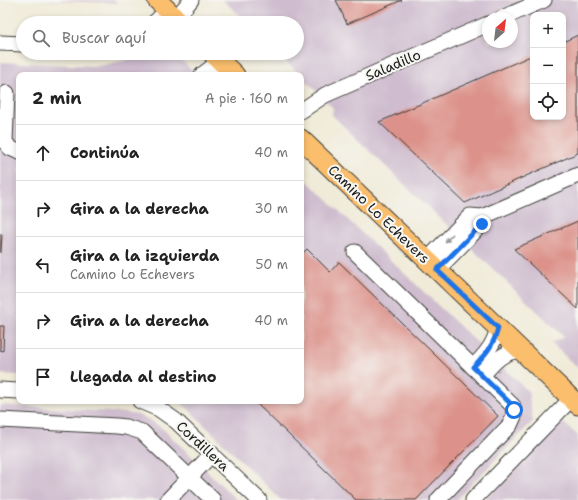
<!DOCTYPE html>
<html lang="es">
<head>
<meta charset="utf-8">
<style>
	:root { --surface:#fff; --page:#f2f2f2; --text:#222; --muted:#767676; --line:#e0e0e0 }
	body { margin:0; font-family:"Shantell Sans",sans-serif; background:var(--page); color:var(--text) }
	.controls { position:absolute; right:12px; top:12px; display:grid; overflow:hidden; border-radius:8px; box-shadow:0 2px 6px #0003 }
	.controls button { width:36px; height:36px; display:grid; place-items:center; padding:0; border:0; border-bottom:1px solid var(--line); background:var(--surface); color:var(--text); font:20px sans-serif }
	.compass { position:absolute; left:482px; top:12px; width:36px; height:36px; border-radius:50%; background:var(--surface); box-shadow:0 2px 6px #0003; rotate:28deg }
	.stop { position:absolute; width:12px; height:12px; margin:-9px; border:3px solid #1a73e8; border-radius:50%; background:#fff }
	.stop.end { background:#1a73e8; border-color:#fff; box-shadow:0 1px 4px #0008 }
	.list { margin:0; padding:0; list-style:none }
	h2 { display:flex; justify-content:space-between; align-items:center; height:52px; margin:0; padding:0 16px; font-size:17px }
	h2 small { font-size:13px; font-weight:400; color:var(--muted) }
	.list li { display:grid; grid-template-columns:26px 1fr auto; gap:12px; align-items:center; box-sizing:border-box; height:56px; padding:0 16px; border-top:1px solid var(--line) }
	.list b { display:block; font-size:15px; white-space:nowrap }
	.list p { margin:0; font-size:13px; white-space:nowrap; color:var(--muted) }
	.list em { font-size:13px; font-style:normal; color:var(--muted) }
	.icon { flex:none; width:22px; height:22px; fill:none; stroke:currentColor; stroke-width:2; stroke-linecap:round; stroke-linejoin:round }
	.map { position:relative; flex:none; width:578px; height:500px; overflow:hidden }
	.search { position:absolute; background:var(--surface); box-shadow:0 2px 6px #0003; left:16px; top:16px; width:288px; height:44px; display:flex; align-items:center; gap:10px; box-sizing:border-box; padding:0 14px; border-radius:22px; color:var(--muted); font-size:15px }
	.panel { position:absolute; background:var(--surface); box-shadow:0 2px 6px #0003; left:16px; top:72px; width:288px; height:332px; border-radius:8px }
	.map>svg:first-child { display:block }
	.industrial { fill:#cfbdcf; fill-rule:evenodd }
	.building { fill:#dc928a }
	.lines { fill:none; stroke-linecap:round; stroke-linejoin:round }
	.minor-casing { stroke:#3c3b38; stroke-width:17 }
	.major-casing { stroke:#3c3b38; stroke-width:21 }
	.minor { stroke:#fff; stroke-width:15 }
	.major { stroke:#fabe6d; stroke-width:19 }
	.oneway { fill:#999 }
	.route { stroke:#1a73e8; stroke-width:5 }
	.labels { text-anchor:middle; stroke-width:4; stroke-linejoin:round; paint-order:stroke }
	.street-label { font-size:14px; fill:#1c1c1c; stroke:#f6f6f2 }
</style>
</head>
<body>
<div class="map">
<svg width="578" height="500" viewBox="0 0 578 500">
	<rect width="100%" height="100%" fill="#f6f6f2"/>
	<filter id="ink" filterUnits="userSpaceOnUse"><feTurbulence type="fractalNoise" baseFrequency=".025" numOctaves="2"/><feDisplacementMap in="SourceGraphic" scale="8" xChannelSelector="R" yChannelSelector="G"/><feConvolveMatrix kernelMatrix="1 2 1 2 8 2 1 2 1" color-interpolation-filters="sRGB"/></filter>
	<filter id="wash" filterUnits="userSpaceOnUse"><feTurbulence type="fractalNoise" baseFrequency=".012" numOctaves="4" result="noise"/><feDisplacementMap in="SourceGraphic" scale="16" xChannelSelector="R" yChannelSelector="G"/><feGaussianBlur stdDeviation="0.9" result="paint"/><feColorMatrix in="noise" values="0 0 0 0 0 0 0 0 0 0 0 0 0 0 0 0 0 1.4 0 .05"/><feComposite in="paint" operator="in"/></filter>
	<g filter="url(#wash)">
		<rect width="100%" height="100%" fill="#f0ebd8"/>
		<!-- industrial -->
		<g class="industrial">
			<path d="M39,0h75l3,3z"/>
			<path d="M223,0h355v368l-27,-25 13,-6 -232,-222 1,-7 -55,-55h19v-30h-50zM533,15h30v102h-30zM488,18h24v24h-24z"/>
			<path d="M145,53h29l23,22h-178v300l-19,-1v-312l98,4 29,-6z"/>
			<path d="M301,175l227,216 5,30 -77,79h-175l-101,-99h121z"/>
			<path d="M0,405l126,8 12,2 10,4 15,10 74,71h-237z"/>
			<path d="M561,420l17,16v64h-94z"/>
		</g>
		<g id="blocks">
			<!-- building -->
			<g class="building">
				<path d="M336,0h66l-55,24z"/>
				<path d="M578,35v118l-113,50 -86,-81 154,-67v62h30v-75z"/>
				<path d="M578,221v88l-64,-60z"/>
				<path d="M0,234h2l-1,18h-1z"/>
				<path d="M307,249l23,23 9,-10 159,154 -82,84h-60l-102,-99h47v-146z"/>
				<path d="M0,326h4l-1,25 -3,-1z"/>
			</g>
		</g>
	</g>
	<g filter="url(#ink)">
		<use href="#blocks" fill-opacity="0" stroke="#3c3b38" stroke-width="1"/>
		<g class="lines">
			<defs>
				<g id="minor">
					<path d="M176,18l15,-18"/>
					<path d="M502,18l42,-18"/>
					<path d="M154,23l14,-13"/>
					<path d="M0,43l23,1"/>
					<path d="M202,75l18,-14"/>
					<path d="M7,93l-2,49 5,6 9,4"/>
					<path d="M301,111l24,-16 163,-71"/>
					<path d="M355,252l158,154 1,10 -4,9 -72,75"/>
					<path d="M427,260l43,-44 12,1 96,-42"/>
					<path d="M437,270l45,-46v-7"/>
					<path d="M473,367c12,-12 21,-22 25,-39"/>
					<path d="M482,376c11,-13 21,-25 39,-26"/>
					<path d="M0,390l19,1"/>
					<path d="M140,401l19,8 17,12 83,79"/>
					<path d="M0,420l117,6 9,1 16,5 71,68"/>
					<path d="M168,500l44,-46"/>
					<path d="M473,500l98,-101"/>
				</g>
				<g id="major">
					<path d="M157,0l24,23"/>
					<path d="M212,53l23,22"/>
					<path d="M301,139l277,266"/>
				</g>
			</defs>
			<!-- minor casing -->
			<use href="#minor" class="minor-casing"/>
			<!-- major casing -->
			<use href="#major" class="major-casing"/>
			<!-- minor -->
			<use href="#minor" class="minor"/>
			<!-- major -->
			<use href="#major" class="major"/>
		</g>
		<!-- one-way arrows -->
		<defs><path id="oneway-solid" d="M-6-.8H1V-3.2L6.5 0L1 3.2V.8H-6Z"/></defs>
		<use class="oneway" href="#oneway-solid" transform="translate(449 238) rotate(134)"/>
	</g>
	<g class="lines" filter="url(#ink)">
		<!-- route -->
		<path class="route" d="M482,224l-45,46 61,58c-4,17 -13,27 -25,39l40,39 1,4"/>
	</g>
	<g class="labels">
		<!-- street labels -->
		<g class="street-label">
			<text transform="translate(393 65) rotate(-23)" y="5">Saladillo</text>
			<text transform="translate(379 214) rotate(44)" y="5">Camino Lo Echevers</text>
			<text transform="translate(203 446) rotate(43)" y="5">Cordillera</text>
		</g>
	</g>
</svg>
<div class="controls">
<button>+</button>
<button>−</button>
<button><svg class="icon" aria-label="locate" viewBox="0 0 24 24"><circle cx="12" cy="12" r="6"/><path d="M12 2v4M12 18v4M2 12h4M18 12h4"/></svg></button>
</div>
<svg class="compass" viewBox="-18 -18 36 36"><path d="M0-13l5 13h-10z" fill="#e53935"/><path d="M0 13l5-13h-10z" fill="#767676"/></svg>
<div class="stop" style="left:514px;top:410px"></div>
<div class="stop end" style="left:482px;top:224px"></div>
<div class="search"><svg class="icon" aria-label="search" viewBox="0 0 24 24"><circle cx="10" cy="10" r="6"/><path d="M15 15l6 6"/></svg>Buscar aquí</div>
<section class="panel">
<h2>2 min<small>A pie · 160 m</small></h2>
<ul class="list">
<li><svg class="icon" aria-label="ahead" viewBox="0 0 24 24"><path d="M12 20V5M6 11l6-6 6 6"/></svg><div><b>Continúa</b></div><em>40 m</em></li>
<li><svg class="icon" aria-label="right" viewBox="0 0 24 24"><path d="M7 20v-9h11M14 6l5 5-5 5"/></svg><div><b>Gira a la derecha</b></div><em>30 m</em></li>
<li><svg class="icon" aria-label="left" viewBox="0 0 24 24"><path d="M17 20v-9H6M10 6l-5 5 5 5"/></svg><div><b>Gira a la izquierda</b><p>Camino Lo Echevers</p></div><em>50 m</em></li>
<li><svg class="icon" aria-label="right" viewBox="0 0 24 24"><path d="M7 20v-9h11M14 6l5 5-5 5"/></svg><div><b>Gira a la derecha</b></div><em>40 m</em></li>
<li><svg class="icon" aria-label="arrive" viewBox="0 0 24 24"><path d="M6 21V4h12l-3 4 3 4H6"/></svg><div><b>Llegada al destino</b></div></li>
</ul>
</section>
</div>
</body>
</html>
